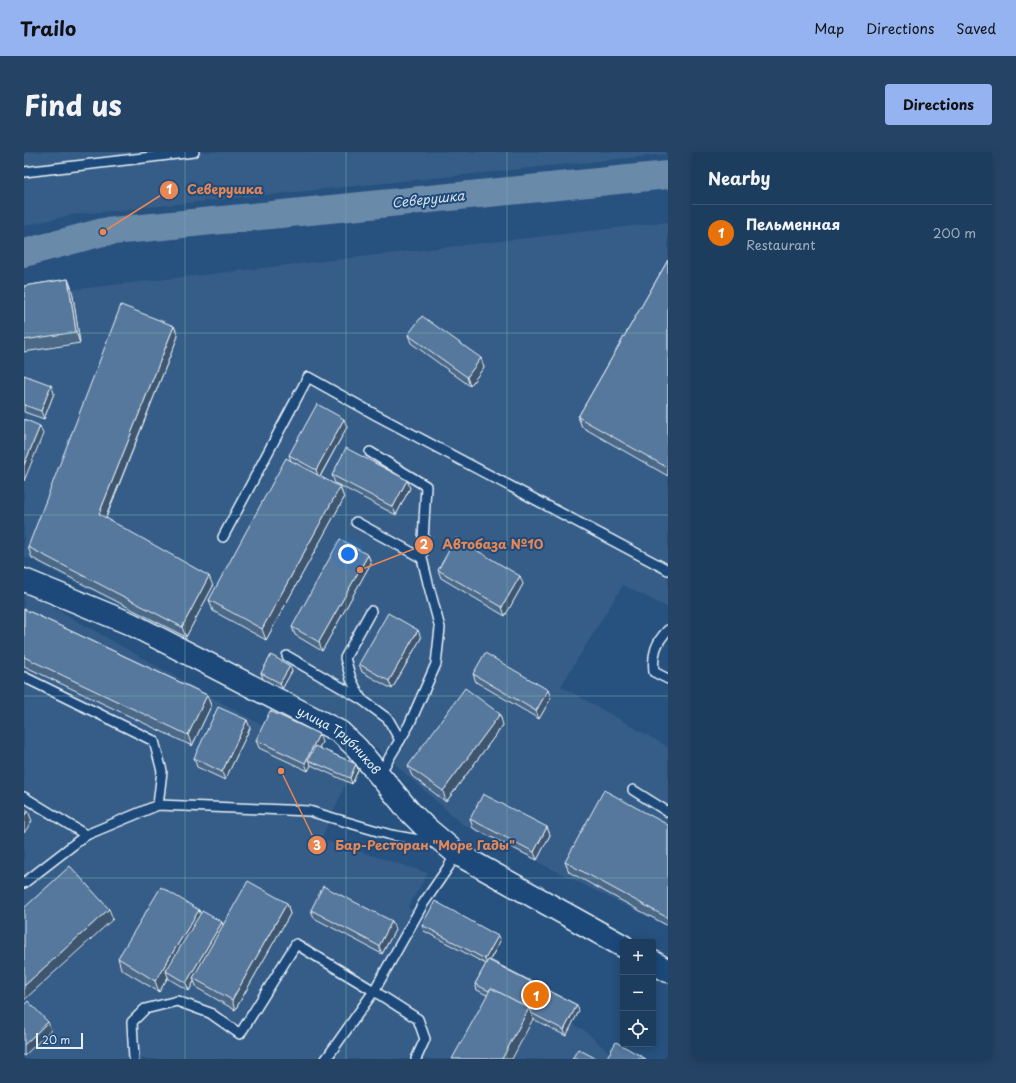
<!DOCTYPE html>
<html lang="en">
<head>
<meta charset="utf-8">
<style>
	:root { --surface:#1d3d5f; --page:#254465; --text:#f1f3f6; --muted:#a0aebd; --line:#3b5674; --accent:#95b2f1 }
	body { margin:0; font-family:"Playpen Sans",sans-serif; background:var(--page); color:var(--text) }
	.controls { position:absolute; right:12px; bottom:12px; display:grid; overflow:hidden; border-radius:4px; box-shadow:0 2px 10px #0003 }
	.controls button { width:36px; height:36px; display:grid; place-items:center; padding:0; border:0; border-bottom:1px solid var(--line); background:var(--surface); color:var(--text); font:20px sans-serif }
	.scale { position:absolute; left:12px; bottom:10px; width:47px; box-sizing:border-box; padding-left:4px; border:2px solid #e8f1f8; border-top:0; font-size:11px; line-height:14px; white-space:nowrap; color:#e8f1f8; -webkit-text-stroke:3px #1f4a7a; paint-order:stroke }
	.you { position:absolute; left:324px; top:402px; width:14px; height:14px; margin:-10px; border:3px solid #fff; border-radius:50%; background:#1a73e8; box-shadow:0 0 0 6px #1a73e833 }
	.badge { display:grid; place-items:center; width:26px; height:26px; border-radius:50%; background:var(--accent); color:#fff; font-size:13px; font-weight:700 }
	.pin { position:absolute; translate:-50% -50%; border:2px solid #fff; box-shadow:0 1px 4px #0006 }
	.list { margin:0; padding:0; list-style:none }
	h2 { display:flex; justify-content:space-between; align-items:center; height:52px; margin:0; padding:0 16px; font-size:17px }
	h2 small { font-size:13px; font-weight:400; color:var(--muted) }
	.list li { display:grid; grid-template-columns:26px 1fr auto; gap:12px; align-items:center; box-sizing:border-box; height:56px; padding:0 16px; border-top:1px solid var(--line) }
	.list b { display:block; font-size:15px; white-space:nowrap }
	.list p { margin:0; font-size:13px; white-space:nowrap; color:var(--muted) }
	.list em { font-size:13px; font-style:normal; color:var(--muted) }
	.icon { flex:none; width:22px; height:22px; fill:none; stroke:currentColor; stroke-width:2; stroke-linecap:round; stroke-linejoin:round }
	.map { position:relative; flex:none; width:644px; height:907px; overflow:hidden; border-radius:4px }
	header { display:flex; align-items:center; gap:24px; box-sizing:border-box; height:56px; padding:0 20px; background:var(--accent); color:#111 }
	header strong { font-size:19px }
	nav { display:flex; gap:22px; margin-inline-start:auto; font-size:14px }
	.intro { display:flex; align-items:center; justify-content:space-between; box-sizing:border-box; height:96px; padding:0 24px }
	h1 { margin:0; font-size:28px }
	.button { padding:10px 18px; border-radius:4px; background:var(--accent); color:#111; font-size:14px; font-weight:700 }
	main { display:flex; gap:24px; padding:0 24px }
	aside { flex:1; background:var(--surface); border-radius:4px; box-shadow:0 2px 10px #0003 }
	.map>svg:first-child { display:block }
	.built { fill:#355d88 }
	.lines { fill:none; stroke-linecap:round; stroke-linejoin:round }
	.river { stroke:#6b8aaa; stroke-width:28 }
	.service-casing { stroke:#e8f1f8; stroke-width:12 }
	.primary-casing { stroke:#e8f1f8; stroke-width:25 }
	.service { stroke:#1f4a7a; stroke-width:9 }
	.primary { stroke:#1f4a7a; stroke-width:22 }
	.wall { fill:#4b6787; stroke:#e8f1f8 }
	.shaded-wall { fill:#3d546e; stroke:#e8f1f8 }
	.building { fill:#57789d; stroke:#e8f1f8 }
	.grid { fill:none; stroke:#71adac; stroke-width:1; stroke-opacity:0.55 }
	.labels { text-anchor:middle; stroke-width:4; stroke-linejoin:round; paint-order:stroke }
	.street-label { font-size:12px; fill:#e8f1f8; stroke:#1f4a7a }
	.water-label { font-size:13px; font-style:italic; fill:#d5e2ec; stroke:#1f4a7a }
	.leader { fill:none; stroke:#e88753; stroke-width:1.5 }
	.callout-dot { fill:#e88753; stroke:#1f4a7a; stroke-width:1.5 }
	.mark-label { font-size:12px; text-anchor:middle; font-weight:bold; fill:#fff }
	.callout-label { font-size:13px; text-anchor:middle; font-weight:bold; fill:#e88753; stroke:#1f4a7a; stroke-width:4; stroke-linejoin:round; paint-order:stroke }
</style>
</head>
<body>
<header>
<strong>Trailo</strong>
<nav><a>Map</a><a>Directions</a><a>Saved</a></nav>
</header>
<div class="intro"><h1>Find us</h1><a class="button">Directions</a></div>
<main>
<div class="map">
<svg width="644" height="907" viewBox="0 0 644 907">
	<rect width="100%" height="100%" fill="#27517f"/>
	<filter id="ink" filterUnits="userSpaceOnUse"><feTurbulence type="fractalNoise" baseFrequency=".025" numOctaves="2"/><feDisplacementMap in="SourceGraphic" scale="8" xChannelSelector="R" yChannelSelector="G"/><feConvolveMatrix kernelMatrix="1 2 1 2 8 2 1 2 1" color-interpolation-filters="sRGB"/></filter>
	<g filter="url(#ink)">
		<!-- built -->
		<g class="built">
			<path d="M0,0h644v2l-597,61 -47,11z"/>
			<path d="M644,70v386l-45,-23 -62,101 107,61v180l-206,-103 -110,-98 -328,-170v-261z"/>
			<path d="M0,439l326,184 -29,64 107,34 -20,35 76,36 8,35 92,51 32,29h-592z"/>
		</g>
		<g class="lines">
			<!-- river -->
			<path class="river" d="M0,101l79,-21 565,-57"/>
			<defs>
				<g id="service">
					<path d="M0,20l170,-20"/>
					<path d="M346,300l56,34 -4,72 6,25 12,45 -4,36 -27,61 -24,40 -8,7"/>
					<path d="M332,370l66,36"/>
					<path d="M199,385l85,-160 68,38 292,155"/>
					<path d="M644,478c-12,12 -16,24 -14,42l14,7"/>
					<path d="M263,504l74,43 27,20 12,21"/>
					<path d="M0,525l130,64 8,30 -4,34"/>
					<path d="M337,547l-10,-20 -6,-21 26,-47"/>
					<path d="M609,638l35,22"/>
					<path d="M0,645l62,38"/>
					<path d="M0,731l62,-48 72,-30 151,6 82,24 45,8"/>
					<path d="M110,907l-2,-37 13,-13 32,-8 33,12 30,21 56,-90 78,47 -48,68"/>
					<path d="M392,907l9,-20 -7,-20 -44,-28 49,-87 26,-38 7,-13"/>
				</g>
				<g id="primary">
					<path id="s1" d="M0,428l107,44 209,108 17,16 52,63 15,15 32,27 167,93"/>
					<path d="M629,810l15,9"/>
				</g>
			</defs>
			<!-- service casing -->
			<use href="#service" class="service-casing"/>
			<!-- primary casing -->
			<use href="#primary" class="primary-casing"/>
			<!-- service -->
			<use href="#service" class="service"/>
			<!-- primary -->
			<use href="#primary" class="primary"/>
		</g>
		<!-- wall -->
		<g class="wall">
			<path d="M644,108v216l-86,-49 -4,-10z"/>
			<path d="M44,127l4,11 8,53 -56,9v-66z"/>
			<path d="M150,174l4,10 -72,182 107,68 -27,51 -154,-79 -4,-11z"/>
			<path d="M384,183l76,32 -14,19 -59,-43z"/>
			<path d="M0,223l30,18 -10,26 -20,-7z"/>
			<path d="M323,275l-27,50 20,10 4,11 -78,142 -53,-29 -4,-11 82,-139 -2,-6z"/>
			<path d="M308,323l78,13 -14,27 -61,-32z"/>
			<path d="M344,403l3,8 -49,88 -27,-16 -3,-8z"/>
			<path d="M414,418l85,14 -18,32 -64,-38z"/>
			<path d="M0,457l183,86 4,11 -19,40 -168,-80z"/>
			<path d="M397,486l-29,51 -30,-17 -3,-8z"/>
			<path d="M268,519l-10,18 -19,-10 -2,-6z"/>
			<path d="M449,522l78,24 -12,21 -63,-37z"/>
			<path d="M479,573l-57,77 -34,-26 -4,-10z"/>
			<path d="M226,576l-25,52 -28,-13 -3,-9z"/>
			<path d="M232,588l66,2 -3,6 37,16 2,6 -6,14 -41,-19 -3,6 -49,-23z"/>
			<path d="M446,667l77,8 3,8 -13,25 -64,-32z"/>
			<path d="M644,673v101l-99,-54 -4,-10z"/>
			<path d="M263,751l3,11 -55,96 -38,-22 -3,-7 -5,10 -20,-12 -1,-2 -9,15 -38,-23 -3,-11 81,-48 1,4 23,11z"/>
			<path d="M287,758l81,11 3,9 -13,24 -68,-36z"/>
			<path d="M398,773l78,16 -10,19 87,45 2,6 -13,25 -89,-46 -2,-6 11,-20 -62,-33z"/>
		</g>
		<!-- shaded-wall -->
		<g class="shaded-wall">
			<path d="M44,127l4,11 8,53 -4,-11z"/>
			<path d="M150,174l4,10 -75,188 -4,-10z"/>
			<path d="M457,206l3,9 -14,19 -3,-9z"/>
			<path d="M27,233l3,8 -10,26 -3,-8z"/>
			<path d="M320,267l3,8 -28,51 -3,-8z"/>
			<path d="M16,274l3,8 -19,47v-16z"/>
			<path d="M383,328l3,8 -14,27 -3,-8z"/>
			<path d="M316,335l4,11 -78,142 -4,-11z"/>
			<path d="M344,403l3,8 -49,88 -3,-9z"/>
			<path d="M185,424l4,10 -27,51 -4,-10z"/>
			<path d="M496,424l3,8 -18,32 -3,-9z"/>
			<path d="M394,478l3,8 -29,51 -3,-8z"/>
			<path d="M266,514l2,5 -10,18 -2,-6z"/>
			<path d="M524,538l3,8 -12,21 -3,-8z"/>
			<path d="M183,543l4,11 -19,40 -4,-11z"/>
			<path d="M476,562l3,11 -57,77 -3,-11z"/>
			<path d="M223,568l3,8 -25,52 -3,-8z"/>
			<path d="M295,582l3,8 -10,19 -4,-1 3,5 -3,6 -3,-8z"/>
			<path d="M332,612l2,6 -6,14 -2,-6z"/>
			<path d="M4,659l4,10 -8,12v-17z"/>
			<path d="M523,675l3,8 -13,25 -3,-8z"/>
			<path d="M263,751l3,11 -55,96 -3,-10z"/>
			<path d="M85,757l4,10 -89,81v-14z"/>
			<path d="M175,758l4,11 -37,50 2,6 -9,15 -4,-11z"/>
			<path d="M368,769l3,9 -13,24 -3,-8z"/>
			<path d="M198,770l3,9 -32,47 1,3 -5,10 -3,-8z"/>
			<path d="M474,784l2,5 -13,24 -2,-6z"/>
			<path d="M553,853l2,6 -13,25 -2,-6z"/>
			<path d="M505,856l4,11 -21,40h-10z"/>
			<path d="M24,870l3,8 -27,26v-11z"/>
		</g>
		<!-- building -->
		<g class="building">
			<path d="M644,108v208l-90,-51z"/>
			<path d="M44,127l8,53 -52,8v-54z"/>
			<path d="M97,153l53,21 -75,188 110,62 -27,51 -154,-80z"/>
			<path d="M398,164l59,42 -14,19 -59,-42z"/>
			<path d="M0,223l27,10 -10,26 -17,-6z"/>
			<path d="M293,252l27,15 -28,51 -27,-15z"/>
			<path d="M0,267l16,7 -16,39z"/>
			<path d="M322,296l61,32 -14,27 -61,-32z"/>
			<path d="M262,306l54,29 -78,142 -53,-29z"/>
			<path d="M432,386l64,38 -18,31 -64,-37z"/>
			<path d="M316,387l28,16 -49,87 -27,-15z"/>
			<path d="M0,457l183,86 -19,40 -164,-78z"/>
			<path d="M364,461l30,17 -29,51 -30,-17z"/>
			<path d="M461,501l63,37 -12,21 -63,-37z"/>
			<path d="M247,503l19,11 -10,17 -19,-10z"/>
			<path d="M441,536l35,26 -57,77 -35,-25z"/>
			<path d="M194,555l29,13 -25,52 -28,-14z"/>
			<path d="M246,559l49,23 -14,29 -49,-23z"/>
			<path d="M291,594l41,18 -6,14 -42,-18z"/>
			<path d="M580,638l64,35v93l-103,-56z"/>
			<path d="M459,642l64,33 -13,25 -64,-33z"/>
			<path d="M0,656l4,3 -4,5z"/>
			<path d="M46,714l39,43 -85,77v-78z"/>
			<path d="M224,729l39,22 -55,97 -39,-22z"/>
			<path d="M299,734l69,35 -13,25 -68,-36z"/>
			<path d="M137,735l38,23 -44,71 -37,-23z"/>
			<path d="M411,749l63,35 -13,23 -63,-34z"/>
			<path d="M178,759l20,11 -36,61 -20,-12z"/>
			<path d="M464,808l89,45 -13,25 -33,-17 -2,-5 -38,-20 -2,3 -14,-7z"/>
			<path d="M467,836l38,20 -27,51h-50z"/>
			<path d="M4,849l20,21 -24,23v-40z"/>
			<path d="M592,890l30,17h-40z"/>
			<path d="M554,897l19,10h-25z"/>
		</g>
	</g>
	<!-- grid -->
	<path class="grid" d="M161,0v907M322,0v907M483,0v907M0,181h644M0,363h644M0,544h644M0,726h644"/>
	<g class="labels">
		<!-- street labels -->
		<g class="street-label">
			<text dy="4" stroke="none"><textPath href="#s1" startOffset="355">улица Трубников</textPath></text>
		</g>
		<!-- water labels -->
		<g class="water-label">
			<text transform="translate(404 47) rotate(-6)" y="5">Северушка</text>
		</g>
	</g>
	<!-- callouts -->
	<path class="leader" d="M79 80L145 38M336 418L400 393M257 619L293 693"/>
	<g class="callout-dot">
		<circle cx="79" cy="80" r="4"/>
		<circle cx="336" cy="418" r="4"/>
		<circle cx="257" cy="619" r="4"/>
		<circle cx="145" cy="38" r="10"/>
		<circle cx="400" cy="393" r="10"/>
		<circle cx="293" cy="693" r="10"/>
	</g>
	<g class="mark-label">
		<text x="145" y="42">1</text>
		<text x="400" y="397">2</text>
		<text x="293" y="698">3</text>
	</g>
	<g class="callout-label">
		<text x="201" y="42">Северушка</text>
		<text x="469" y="397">Автобаза №10</text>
		<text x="401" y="698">Бар-Ресторан "Море Гады"</text>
	</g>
</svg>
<div class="controls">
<button>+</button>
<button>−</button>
<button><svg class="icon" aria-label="locate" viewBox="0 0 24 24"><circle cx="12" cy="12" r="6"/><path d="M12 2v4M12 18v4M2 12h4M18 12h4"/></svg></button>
</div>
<div class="scale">20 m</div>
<div class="you"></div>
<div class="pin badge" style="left:512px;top:843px;background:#e8710a">1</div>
</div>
<aside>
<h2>Nearby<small></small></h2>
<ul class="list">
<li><span class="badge" style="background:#e8710a">1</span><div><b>Пельменная</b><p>Restaurant</p></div><em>200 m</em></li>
</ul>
</aside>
</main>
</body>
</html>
